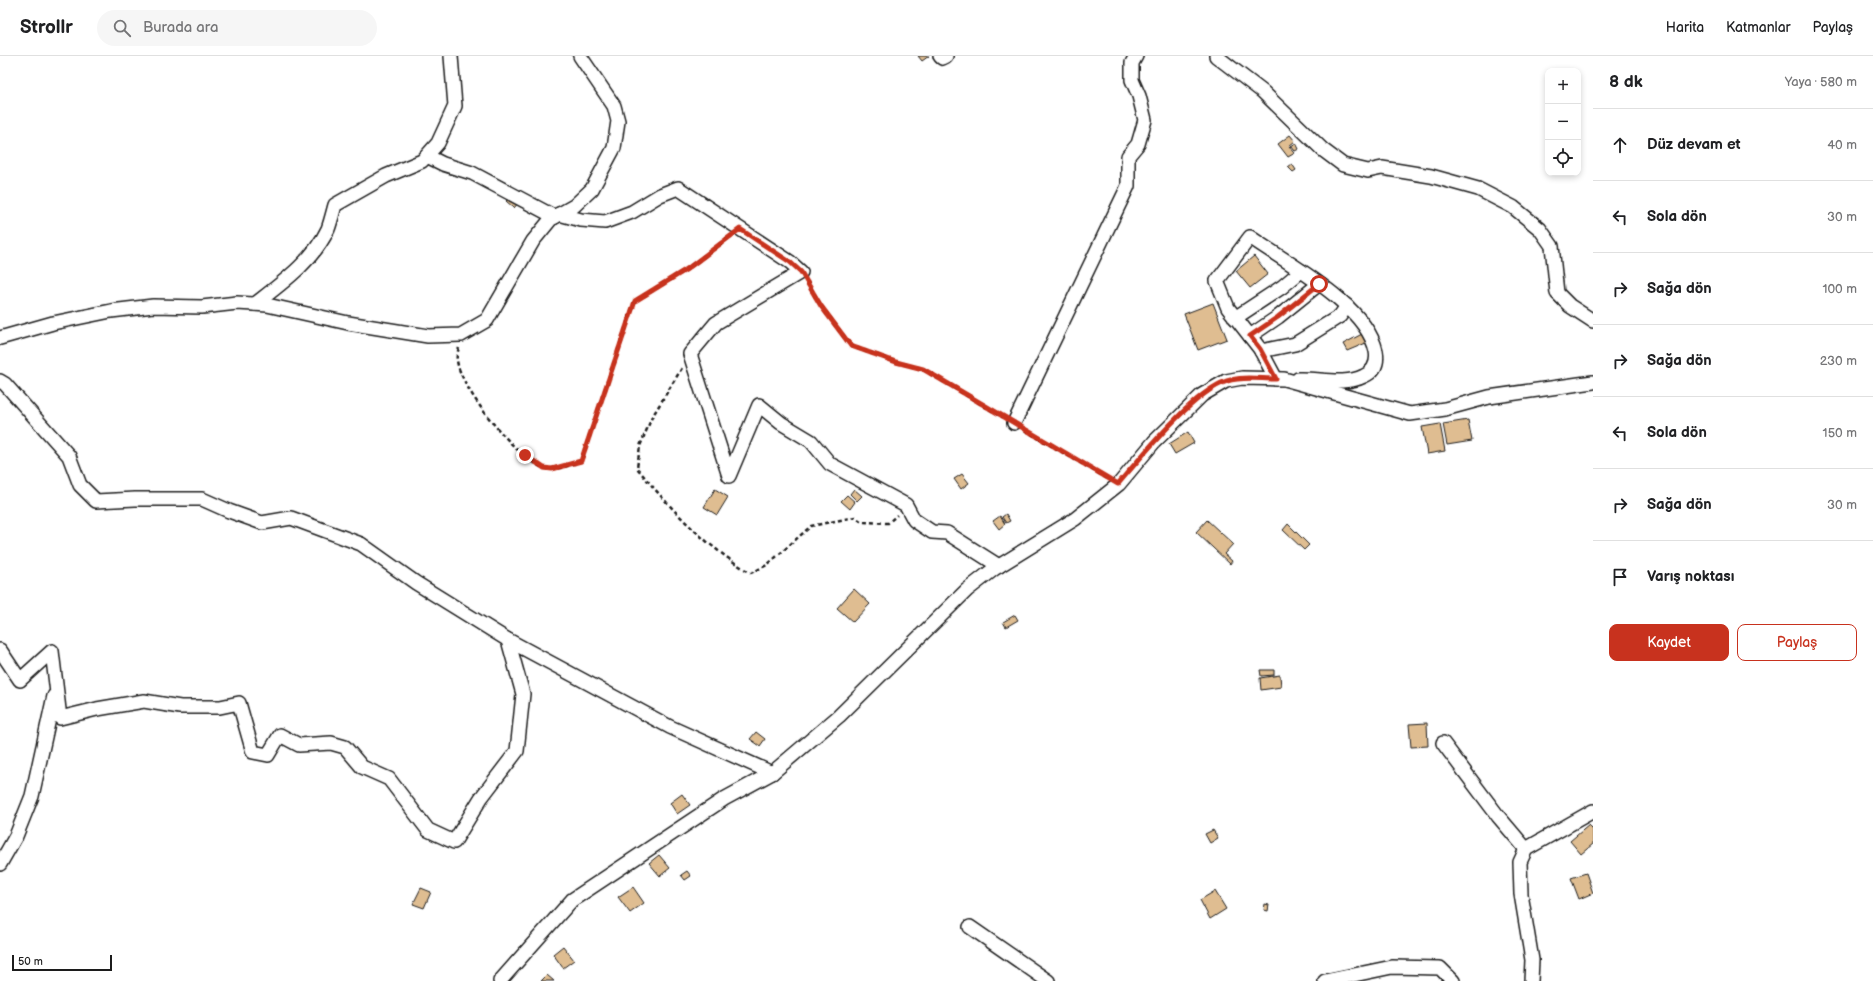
<!DOCTYPE html>
<html lang="tr">
<head>
<meta charset="utf-8">
<style>
	:root { --surface:#fff; --page:#f6f6f6; --text:#202124; --muted:#757577; --line:#e0e0e0; --accent:#c8321e }
	body { margin:0; font-family:"Balsamiq Sans",sans-serif; background:var(--page); color:var(--text) }
	.controls { position:absolute; right:12px; top:12px; display:grid; overflow:hidden; border-radius:8px; box-shadow:0 2px 6px #0003 }
	.controls button { width:36px; height:36px; display:grid; place-items:center; padding:0; border:0; border-bottom:1px solid var(--line); background:var(--surface); color:var(--text); font:20px sans-serif }
	.scale { position:absolute; left:12px; bottom:10px; width:100px; box-sizing:border-box; padding-left:4px; border:2px solid #1c1c1c; border-top:0; font-size:11px; line-height:14px; white-space:nowrap; color:#1c1c1c; -webkit-text-stroke:3px #fff; paint-order:stroke }
	.stop { position:absolute; width:12px; height:12px; margin:-9px; border:3px solid #c8321e; border-radius:50%; background:#fff }
	.stop.end { background:#c8321e; border-color:#fff; box-shadow:0 1px 4px #0008 }
	.list { margin:0; padding:0; list-style:none }
	h2 { display:flex; justify-content:space-between; align-items:center; height:52px; margin:0; padding:0 16px; font-size:17px }
	h2 small { font-size:13px; font-weight:400; color:var(--muted) }
	.list li { display:grid; grid-template-columns:26px 1fr auto; gap:12px; align-items:center; box-sizing:border-box; height:72px; padding:0 16px; border-top:1px solid var(--line) }
	.list b { display:block; font-size:15px; white-space:nowrap }
	.list em { font-size:13px; font-style:normal; color:var(--muted) }
	.actions { display:flex; gap:8px; padding:12px 16px }
	.actions a { flex:1; padding:9px 0; border:1px solid var(--accent); border-radius:8px; text-align:center; font-size:14px; color:var(--accent) }
	.actions .main { background:var(--accent); color:#fff }
	.icon { flex:none; width:22px; height:22px; fill:none; stroke:currentColor; stroke-width:2; stroke-linecap:round; stroke-linejoin:round }
	.map { position:relative; flex:none; width:1593px; height:925px; overflow:hidden }
	header { display:flex; align-items:center; gap:24px; box-sizing:border-box; height:56px; padding:0 20px; background:var(--surface); border-bottom:1px solid var(--line) }
	header strong { font-size:19px }
	nav { display:flex; gap:22px; margin-inline-start:auto; font-size:14px }
	.search { width:280px; height:36px; background:var(--page); display:flex; align-items:center; gap:10px; box-sizing:border-box; padding:0 14px; border-radius:22px; color:var(--muted); font-size:15px }
	main { display:flex }
	aside { flex:1; background:var(--surface) }
	.map>svg:first-child { display:block }
	.building { fill:#dfbd91; stroke:#1c1c1c }
	.lines { fill:none; stroke-linecap:round; stroke-linejoin:round }
	.minor-casing { stroke:#1c1c1c; stroke-width:16 }
	.path { stroke:#1c1c1c; stroke-width:2.5; stroke-dasharray:4 3; stroke-linecap:butt }
	.minor { stroke:#fff; stroke-width:13 }
	.route { stroke:#c8321e; stroke-width:5 }
</style>
</head>
<body>
<header>
<strong>Strollr</strong>
<div class="search"><svg class="icon" aria-label="search" viewBox="0 0 24 24"><circle cx="10" cy="10" r="6"/><path d="M15 15l6 6"/></svg>Burada ara</div>
<nav><a>Harita</a><a>Katmanlar</a><a>Paylaş</a></nav>
</header>
<main>
<div class="map">
<svg width="1593" height="925" viewBox="0 0 1593 925">
	<rect width="100%" height="100%" fill="#fff"/>
	<filter id="ink" filterUnits="userSpaceOnUse"><feTurbulence type="fractalNoise" baseFrequency=".025" numOctaves="2"/><feDisplacementMap in="SourceGraphic" scale="8" xChannelSelector="R" yChannelSelector="G"/><feConvolveMatrix kernelMatrix="1 2 1 2 8 2 1 2 1" color-interpolation-filters="sRGB"/></filter>
	<g filter="url(#ink)">
		<!-- building -->
		<g class="building">
			<path d="M918,0h11l-7,5z"/>
			<path d="M1290,79l5,6 -6,5 6,7 -7,4 -10,-13z"/>
			<path d="M1296,87l3,6 -4,2 -4,-5z"/>
			<path d="M1292,108l4,6 -3,2 -5,-5z"/>
			<path d="M512,139l7,7 -5,6 -8,-7z"/>
			<path d="M1254,200l14,18 -18,14 -14,-17z"/>
			<path d="M1213,247l14,36 -29,11 -14,-36z"/>
			<path d="M1362,278l4,9 -19,8 -4,-7z"/>
			<path d="M1468,364l4,21 -25,4 -4,-21z"/>
			<path d="M1440,368l5,27 -18,3 -5,-27z"/>
			<path d="M1188,376l6,11 -19,11 -6,-10z"/>
			<path d="M962,418l7,9 -8,6 -7,-10z"/>
			<path d="M715,433l13,8 -11,18 -13,-8z"/>
			<path d="M854,433l8,7 -5,5 -7,-7z"/>
			<path d="M847,439l8,7 -5,7 -9,-8z"/>
			<path d="M1006,458l4,7 -4,2 -4,-6z"/>
			<path d="M1000,460l5,8 -6,5 -6,-8z"/>
			<path d="M1207,464l26,24 -9,10 8,7 -2,3 -34,-32z"/>
			<path d="M1288,468l21,21 -5,5 -21,-20z"/>
			<path d="M854,533l16,15 -17,18 -16,-14z"/>
			<path d="M1015,559l3,5 -12,7 -3,-5z"/>
			<path d="M1260,614h14v5l-13,1z"/>
			<path d="M1280,619l1,12 -20,3 -1,-12z"/>
			<path d="M1427,667l1,23 -17,1 -2,-23z"/>
			<path d="M756,676l9,7 -5,7 -10,-7z"/>
			<path d="M682,738l8,11 -13,9 -7,-11z"/>
			<path d="M1589,769l4,4v15l-12,10 -11,-13z"/>
			<path d="M1213,774l5,8 -8,5 -5,-9z"/>
			<path d="M659,799l11,13 -10,8 -11,-13z"/>
			<path d="M687,815l4,5 -6,4 -4,-5z"/>
			<path d="M1586,817l7,20 -14,6 -8,-21z"/>
			<path d="M633,831l11,16 -14,10 -12,-16z"/>
			<path d="M421,832l10,4 -7,16 -11,-4z"/>
			<path d="M1215,835l11,18 -16,10 -10,-19z"/>
			<path d="M1265,848l4,1 -1,6 -4,-1z"/>
			<path d="M563,890l11,14 -11,8 -10,-14z"/>
			<path d="M547,919l7,6h-13z"/>
		</g>
		<g class="lines">
			<defs>
				<g id="minor">
					<path d="M940,0l2,2 4,-2"/>
					<path d="M1216,0l47,36 60,58 20,15 25,6 14,-3 49,8 47,13 35,18 27,22 12,17 5,47 13,13 23,15"/>
					<path d="M427,100l16,8 29,9 83,44"/>
					<path d="M559,158l22,6 24,2 27,-10 28,-17 18,-7 112,74 11,10 -85,51 -26,31 39,122 30,-71 22,18 30,18 19,23 76,41 8,15 18,12 15,1 52,33"/>
					<path d="M255,248c27,-21 58,-43 73,-75 3,-8 5,-17 7,-24l51,-29 36,-15 16,-18 17,-37 -4,-50"/>
					<path d="M1235,262l47,-31 19,-16"/>
					<path d="M1250,280l28,-19 41,-33"/>
					<path d="M0,282l53,-15 58,-12 42,-5 49,1 35,-4 30,2 81,18 80,13 33,-1 26,-15 46,-79 18,-22 23,-13 18,-17 22,-41 4,-27 -4,-15 -34,-50"/>
					<path d="M1261,295l34,-7 45,-28 7,-10"/>
					<path d="M1276,323l-16,-30 -32,-41 -11,-27 33,-44c38,27 116,67 126,114 2,11 -1,20 -12,25 -20,10 -45,2 -66,3"/>
					<path d="M0,325l5,3 64,72 11,29 16,16 39,-2h67l27,12 33,12 29,-5 70,26 55,39 92,57"/>
					<path d="M1014,367l114,-237v-30l10,-12 7,-24 -6,-24 -7,-16v-17l4,-7"/>
					<path d="M0,594l20,30 32,-29 8,67 37,-9 47,-8 36,6h40l19,-4 14,49 15,3 12,-20 19,10 32,-2 14,4 17,20 27,12 39,51 26,12 27,-44 36,-47 6,-57 -15,-54 162,87 102,46"/>
					<path d="M1443,687l55,73 28,33"/>
					<path d="M0,808l16,-28 16,-40 22,-100"/>
					<path d="M970,871l78,54"/>
					<path d="M500,925l72,-81 152,-101 48,-26 67,-57 128,-126 27,-21 81,-50 44,-35 35,-42 48,-47 24,-14 16,-3 42,1 126,35 35,-5 44,-12 104,-15"/>
					<path d="M1325,925l67,-14 48,1 13,13"/>
					<path d="M1531,925l1,-21 -11,-66 -1,-32 6,-13 67,-38"/>
				</g>
			</defs>
			<!-- minor casing -->
			<use href="#minor" class="minor-casing"/>
			<!-- path -->
			<g class="path">
				<path d="M807,226l14,24 30,40 45,16 27,7 80,48"/>
				<path d="M459,292c-1,3 -3,8 -2,12 2,27 61,101 88,108 11,3 26,-4 36,-7l54,-160 52,-32 44,-33"/>
				<path d="M682,312l-30,49 -12,29 -3,22c33,40 69,79 114,105l16,-8 44,-39 44,-9 7,5 26,1 9,-8"/>
				<path d="M1025,374l82,48"/>
			</g>
			<!-- minor -->
			<use href="#minor" class="minor"/>
		</g>
	</g>
	<g class="lines" filter="url(#ink)">
		<!-- route -->
		<path class="route" d="M525,399l19,13 8,1 29,-8 54,-160 52,-32 53,-40 50,33 11,10 20,34 30,40 45,16 27,7 195,115c24,-28 75,-92 109,-103 15,-5 33,-2 49,-2l-16,-30 -10,-13 28,-19 41,-33"/>
	</g>
</svg>
<div class="controls">
<button>+</button>
<button>−</button>
<button><svg class="icon" aria-label="locate" viewBox="0 0 24 24"><circle cx="12" cy="12" r="6"/><path d="M12 2v4M12 18v4M2 12h4M18 12h4"/></svg></button>
</div>
<div class="scale">50 m</div>
<div class="stop" style="left:1319px;top:228px"></div>
<div class="stop end" style="left:525px;top:399px"></div>
</div>
<aside>
<h2>8 dk<small>Yaya · 580 m</small></h2>
<ul class="list">
<li><svg class="icon" aria-label="ahead" viewBox="0 0 24 24"><path d="M12 20V5M6 11l6-6 6 6"/></svg><div><b>Düz devam et</b></div><em>40 m</em></li>
<li><svg class="icon" aria-label="left" viewBox="0 0 24 24"><path d="M17 20v-9H6M10 6l-5 5 5 5"/></svg><div><b>Sola dön</b></div><em>30 m</em></li>
<li><svg class="icon" aria-label="right" viewBox="0 0 24 24"><path d="M7 20v-9h11M14 6l5 5-5 5"/></svg><div><b>Sağa dön</b></div><em>100 m</em></li>
<li><svg class="icon" aria-label="right" viewBox="0 0 24 24"><path d="M7 20v-9h11M14 6l5 5-5 5"/></svg><div><b>Sağa dön</b></div><em>230 m</em></li>
<li><svg class="icon" aria-label="left" viewBox="0 0 24 24"><path d="M17 20v-9H6M10 6l-5 5 5 5"/></svg><div><b>Sola dön</b></div><em>150 m</em></li>
<li><svg class="icon" aria-label="right" viewBox="0 0 24 24"><path d="M7 20v-9h11M14 6l5 5-5 5"/></svg><div><b>Sağa dön</b></div><em>30 m</em></li>
<li><svg class="icon" aria-label="arrive" viewBox="0 0 24 24"><path d="M6 21V4h12l-3 4 3 4H6"/></svg><div><b>Varış noktası</b></div></li>
</ul>
<div class="actions"><a class="main">Kaydet</a><a>Paylaş</a></div>
</aside>
</main>
</body>
</html>
